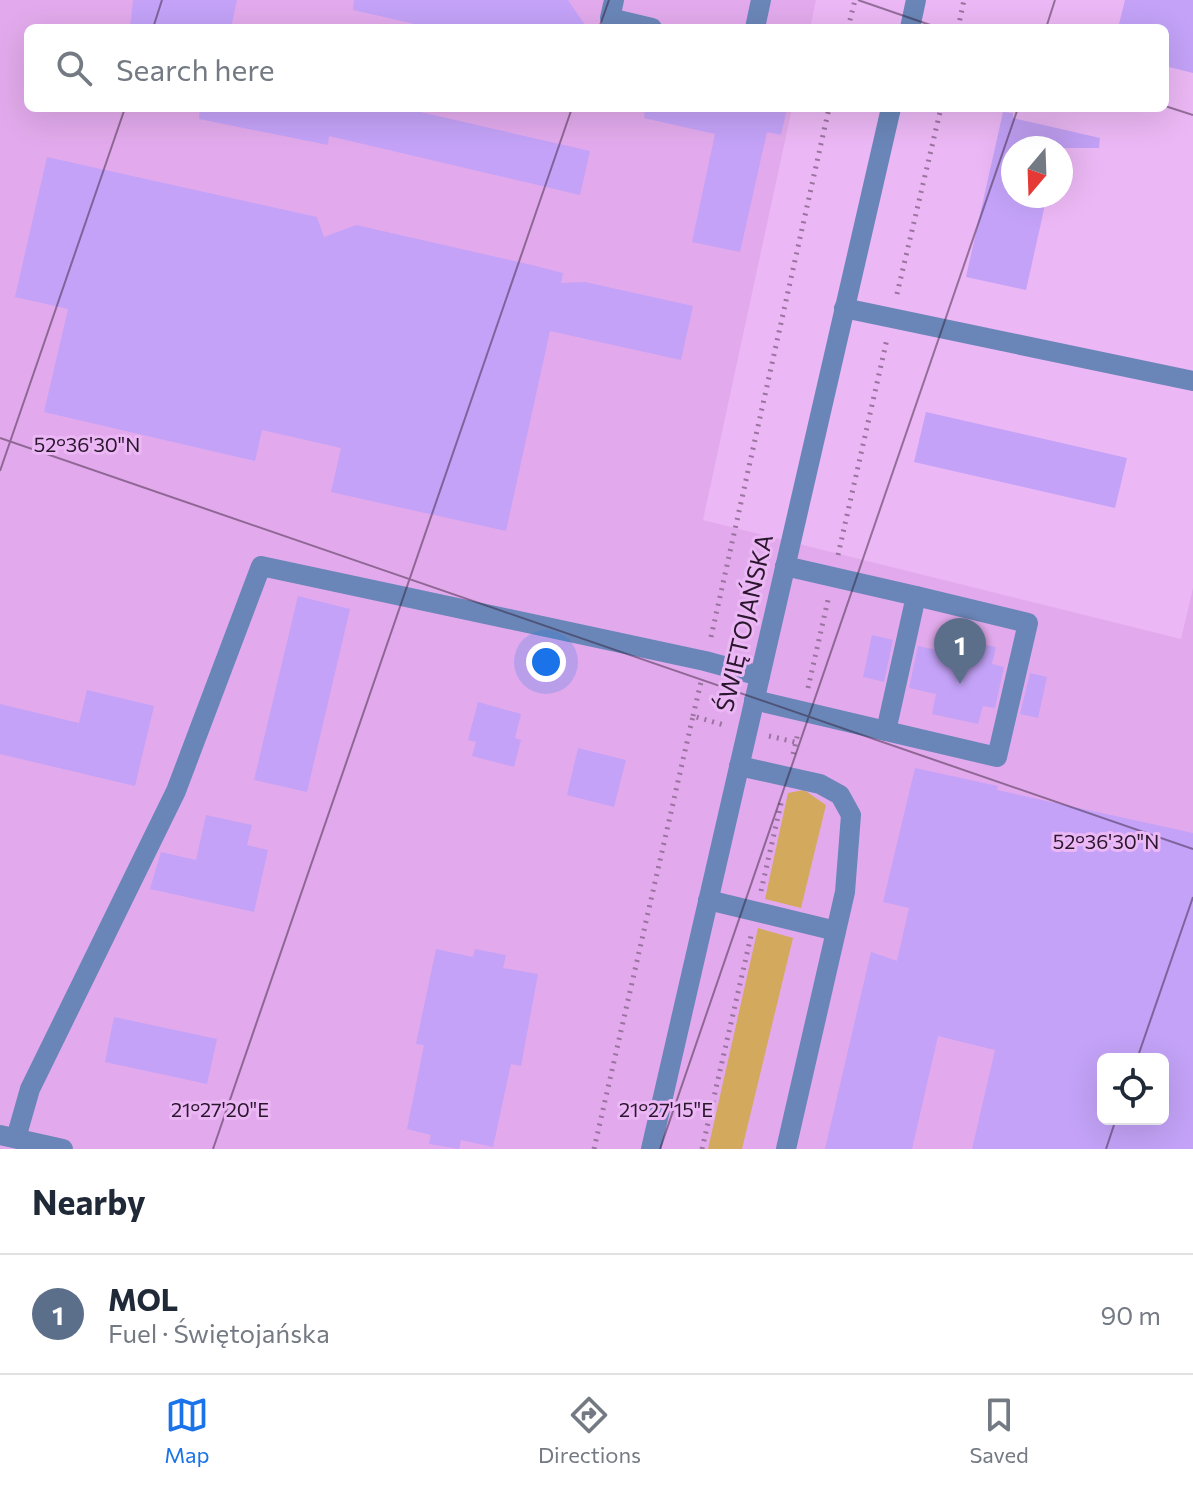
<!DOCTYPE html>
<html lang="en">
<head>
<meta charset="utf-8">
<style>
	:root { --surface:#fff; --page:#f6f6f7; --text:#1f2937; --muted:#747a83; --line:#e0e1e3; --accent:#1a73e8 }
	body { margin:0; font-family:Commissioner,sans-serif; background:var(--page); color:var(--text) }
	.controls { position:absolute; right:24px; bottom:24px; display:grid; overflow:hidden; border-radius:12px; box-shadow:0 8px 32px #0002 }
	.controls button { width:72px; height:72px; display:grid; place-items:center; padding:0; border:0; border-bottom:2px solid var(--line); background:var(--surface); color:var(--text); font:40px sans-serif }
	.compass { position:absolute; left:1001px; top:136px; width:72px; height:72px; border-radius:50%; background:var(--surface); box-shadow:0 8px 32px #0002; rotate:199deg }
	.you { position:absolute; left:546px; top:662px; width:28px; height:28px; margin:-20px; border:6px solid #fff; border-radius:50%; background:#1a73e8; box-shadow:0 0 0 12px #1a73e833 }
	.badge { display:grid; place-items:center; width:52px; height:52px; border-radius:50%; background:var(--accent); color:#fff; font-size:26px; font-weight:700 }
	.pin { position:absolute; translate:-50% -66px; filter:drop-shadow(0 2px 4px #0008) }
	.pin::after { content:''; position:absolute; top:42px; width:28px; height:24px; background:inherit; clip-path:polygon(0 0,100% 0,50% 100%) }
	.list { margin:0; padding:0; list-style:none }
	h2 { display:flex; justify-content:space-between; align-items:center; height:104px; margin:0; padding:0 32px; font-size:34px }
	h2 small { font-size:26px; font-weight:400; color:var(--muted) }
	.list li { display:grid; grid-template-columns:52px 1fr auto; gap:24px; align-items:center; box-sizing:border-box; height:120px; padding:0 32px; border-top:2px solid var(--line) }
	.list b { display:block; font-size:30px; white-space:nowrap }
	.list p { margin:0; font-size:26px; white-space:nowrap; color:var(--muted) }
	.list em { font-size:26px; font-style:normal; color:var(--muted) }
	.icon { flex:none; width:44px; height:44px; fill:none; stroke:currentColor; stroke-width:2; stroke-linecap:round; stroke-linejoin:round }
	.map { position:relative; flex:none; width:1193px; height:1149px; overflow:hidden }
	.search { position:absolute; background:var(--surface); box-shadow:0 8px 32px #0002; left:24px; right:24px; top:24px; height:88px; display:flex; align-items:center; gap:20px; box-sizing:border-box; padding:0 28px; border-radius:12px; color:var(--muted); font-size:30px }
	.sheet { height:224px; background:var(--surface) }
	nav { display:flex; justify-content:space-around; align-items:center; box-sizing:border-box; height:112px; border-top:2px solid var(--line); background:var(--surface); font-size:22px; color:var(--muted) }
	nav a { display:grid; justify-items:center; gap:4px }
	nav .on { color:var(--accent) }
	.map>svg:first-child { display:block }
	.built { fill:#e2aaec; fill-rule:evenodd }
	.green { fill:#d3aa5d }
	.building { fill:#c3a2f7; fill-rule:evenodd }
	.lines { fill:none; stroke-linecap:round; stroke-linejoin:round }
	.path { stroke:#9a73a0; stroke-width:5; stroke-dasharray:2 6; stroke-linecap:butt }
	.minor { stroke:#6a86b8; stroke-width:20 }
	.ticks { fill:none; stroke:#2a162d; stroke-width:2; stroke-opacity:0.45 }
	.labels { text-anchor:middle; stroke-width:6; stroke-linejoin:round; paint-order:stroke }
	.street-label { font-size:24px; fill:#2a162d; stroke:#ebb7f4 }
	.ticks-label { font-size:20px; text-anchor:middle; fill:#2a162d; stroke:#ebb7f4; stroke-width:6; stroke-linejoin:round; paint-order:stroke }
</style>
</head>
<body>
<div class="map">
<svg width="1193" height="1149" viewBox="0 0 1193 1149">
	<rect width="100%" height="100%" fill="#ebb7f4"/>
	<!-- built -->
	<path class="built" d="M0,0h816l-6,28h-782v80h764l-89,412 478,119 12,-51v561h-1193zM1103,1059h60v60h-60z"/>
	<!-- green -->
	<g class="green">
		<path d="M804,790l22,15 -25,103 -36,-9 23,-106z"/>
		<path d="M758,928l35,10 -51,211h-34z"/>
	</g>
	<!-- building -->
	<g class="building">
		<path d="M133,0h104l-6,28h-101z"/>
		<path d="M354,0h214l19,28h-155l-79,-18z"/>
		<path d="M1125,0h68v73l-28,-7v-38h-47z"/>
		<path d="M200,108h203l187,43 -10,44 -251,-59 -1,9 -129,-26z"/>
		<path d="M645,108h142l-6,27 -14,-3 -27,120 -48,-10 23,-108 -71,-16z"/>
		<path d="M1003,112l10,1v5l87,20 -1,10h-86v48h34l-21,94 -60,-13z"/>
		<path d="M47,157l270,60 7,20 32,-12 180,41 27,7 -2,10 24,-1 108,24 -12,54 -131,-29 -44,200 -175,-39 10,-44 -79,-18 -7,31 -211,-49 24,-103 -53,-12z"/>
		<path d="M926,412l201,46 -12,50 -201,-46z"/>
		<path d="M298,596l52,13 -43,183 -53,-12z"/>
		<path d="M872,635l21,5 -9,42 -21,-5z"/>
		<path d="M949,637l47,10 -4,17 12,3 -9,41 -12,-2 -5,18 -46,-10 4,-20 -27,-6 9,-42 28,6z"/>
		<path d="M1030,673l17,4 -9,41 -18,-4z"/>
		<path d="M87,690l67,16 -19,80 -135,-32v-50l79,19z"/>
		<path d="M478,702l43,12 -6,24 6,2 -7,27 -42,-11 4,-14 -8,-2z"/>
		<path d="M578,748l48,12 -12,47 -47,-12z"/>
		<path d="M915,768l83,18 -1,4 196,43v316h-221l23,-99 -57,-14 -26,113h-87l46,-197 26,9 12,-53 -26,-6zM1103,1059h60v60h-60z"/>
		<path d="M206,815l46,10 -5,20 21,5 -14,62 -104,-23 11,-37 35,8z"/>
		<path d="M436,949l37,8 2,-8 31,6 -3,13 35,6 -17,92 -10,-2 -18,83 -32,-7 -2,9 -30,-5 2,-9 -24,-6 17,-84 -8,-1z"/>
		<path d="M114,1017l103,22 -10,45 -102,-22z"/>
	</g>
	<g class="lines">
		<!-- path -->
		<g class="path">
			<path d="M848,28l7,-28"/>
			<path d="M958,28l6,-28"/>
			<path d="M897,294l44,-186"/>
			<path d="M838,555l49,-216"/>
			<path d="M711,637l118,-529"/>
			<path d="M808,688l20,-88"/>
			<path d="M693,716l8,-34"/>
			<path d="M769,736l26,6"/>
			<path d="M793,754l5,-21"/>
			<path d="M761,891l21,-92"/>
			<path d="M594,1149l99,-433 31,9"/>
			<path d="M702,1149l49,-213"/>
		</g>
		<!-- minor -->
		<g class="minor">
			<path d="M614,0l-4,18 42,10"/>
			<path d="M755,28l6,-28"/>
			<path d="M910,28l6,-28"/>
			<path d="M844,308l349,73"/>
			<path d="M754,700l132,31 30,-135 -131,-30"/>
			<path d="M886,731l111,26 31,-134 -112,-27"/>
			<path d="M739,766l81,18 20,11 11,20 -6,77 -59,257"/>
			<path d="M708,900l128,31"/>
			<path d="M0,1135l63,14"/>
			<path d="M16,1138l14,-49 146,-298 85,-225 444,95 55,15"/>
			<path d="M651,1149l240,-1041"/>
		</g>
	</g>
	<!-- ticks -->
	<path class="ticks" d="M858,0l81,28M153,28l9,-28M599,28l10,-28M1046,28l9,-28M1165,106l28,9M0,438l1193,411M0,471l125,-363M1137,1059l56,-162M213,1149l359,-1041M660,1149l358,-1041M1106,1149l10,-30"/>
	<g class="labels">
		<!-- street labels -->
		<g class="street-label">
			<text transform="translate(745 623) rotate(-77)" y="8">ŚWIĘTOJAŃSKA</text>
		</g>
	</g>
	<g class="ticks-label">
		<text x="87" y="452">52°36'30"N</text>
		<text x="1106" y="849">52°36'30"N</text>
		<text x="220" y="1117">21°27'20"E</text>
		<text x="666" y="1117">21°27'15"E</text>
	</g>
</svg>
<div class="controls">
<button><svg class="icon" aria-label="locate" viewBox="0 0 24 24"><circle cx="12" cy="12" r="6"/><path d="M12 2v4M12 18v4M2 12h4M18 12h4"/></svg></button>
</div>
<svg class="compass" viewBox="-18 -18 36 36"><path d="M0-13l5 13h-10z" fill="#e53935"/><path d="M0 13l5-13h-10z" fill="#747a83"/></svg>
<div class="you"></div>
<div class="pin badge" style="left:960px;top:684px;background:#5c6f8a">1</div>
<div class="search"><svg class="icon" aria-label="search" viewBox="0 0 24 24"><circle cx="10" cy="10" r="6"/><path d="M15 15l6 6"/></svg>Search here</div>
</div>
<section class="sheet">
<h2>Nearby<small></small></h2>
<ul class="list">
<li><span class="badge" style="background:#5c6f8a">1</span><div><b>MOL</b><p>Fuel · Świętojańska</p></div><em>90 m</em></li>
</ul>
</section>
<nav>
<a class="on"><svg class="icon" aria-label="map" viewBox="0 0 24 24"><path d="M3 6l6-2 6 2 6-2v14l-6 2-6-2-6 2zM9 4v14M15 6v14"/></svg>Map</a>
<a><svg class="icon" aria-label="directions" viewBox="0 0 24 24"><path d="M12 3l9 9-9 9-9-9zM9 14v-3h6M13 9l2 2-2 2"/></svg>Directions</a>
<a><svg class="icon" aria-label="saved" viewBox="0 0 24 24"><path d="M7 4h10v16l-5-4-5 4z"/></svg>Saved</a>
</nav>
</body>
</html>
